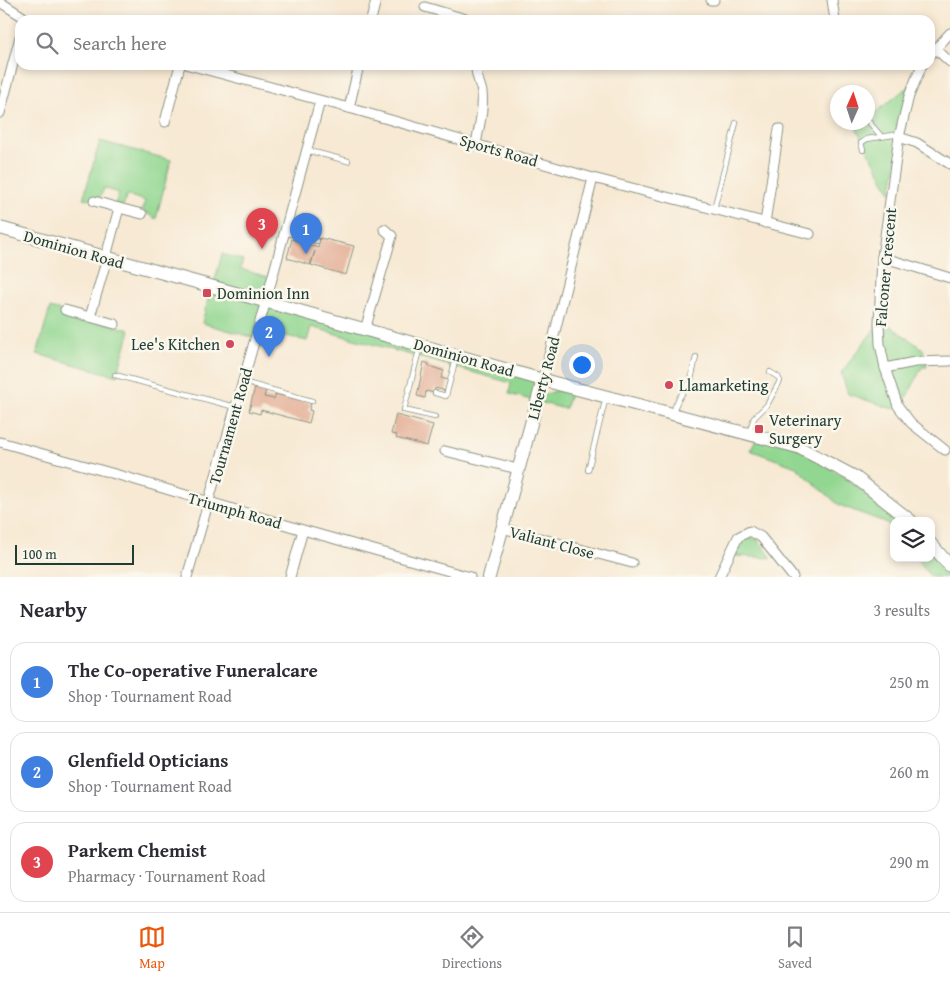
<!DOCTYPE html>
<html lang="en">
<head>
<meta charset="utf-8">
<style>
	:root { --surface:#fff; --page:#f7f7f7; --text:#2b2b33; --muted:#7c7c81; --line:#e1e1e2; --accent:#ea580c }
	body { margin:0; font-family:"Gentium Book Plus",serif; background:var(--page); color:var(--text) }
	.controls { position:absolute; right:15px; bottom:15px; display:grid; overflow:hidden; border-radius:10px; box-shadow:0 2px 8px #0003 }
	.controls button { width:45px; height:45px; display:grid; place-items:center; padding:0; border:0; border-bottom:1px solid var(--line); background:var(--surface); color:var(--text); font:25px sans-serif }
	.compass { position:absolute; left:830px; top:85px; width:45px; height:45px; border-radius:50%; background:var(--surface); box-shadow:0 2px 8px #0003; rotate:3deg }
	.scale { position:absolute; left:15px; bottom:12px; width:119px; box-sizing:border-box; padding-left:5px; border:2px solid #1f3d34; border-top:0; font-size:14px; line-height:18px; white-space:nowrap; color:#1f3d34; -webkit-text-stroke:4px #fbf7ec; paint-order:stroke }
	.you { position:absolute; left:581px; top:364px; width:18px; height:18px; margin:-12px; border:4px solid #fff; border-radius:50%; background:#1a73e8; box-shadow:0 0 0 8px #1a73e833 }
	.badge { display:grid; place-items:center; width:32px; height:32px; border-radius:50%; background:var(--accent); color:#fff; font-size:16px; font-weight:700 }
	.pin { position:absolute; translate:-50% -41px; filter:drop-shadow(0 1px 2px #0008) }
	.pin::after { content:''; position:absolute; top:26px; width:18px; height:15px; background:inherit; clip-path:polygon(0 0,100% 0,50% 100%) }
	.list { margin:0; padding:0; list-style:none }
	h2 { display:flex; justify-content:space-between; align-items:center; height:65px; margin:0; padding:0 20px; font-size:21px }
	h2 small { font-size:16px; font-weight:400; color:var(--muted) }
	.list li { display:grid; grid-template-columns:32px 1fr auto; gap:15px; align-items:center; box-sizing:border-box; height:80px; margin:0 10px 10px; padding:0 10px; border:1px solid var(--line); border-radius:15px }
	.list b { display:block; font-size:19px; white-space:nowrap }
	.list p { margin:0; font-size:16px; white-space:nowrap; color:var(--muted) }
	.list em { font-size:16px; font-style:normal; color:var(--muted) }
	.icon { flex:none; width:28px; height:28px; fill:none; stroke:currentColor; stroke-width:2; stroke-linecap:round; stroke-linejoin:round }
	.map { position:relative; flex:none; width:950px; height:577px; overflow:hidden }
	.search { position:absolute; background:var(--surface); box-shadow:0 2px 8px #0003; left:15px; right:15px; top:15px; height:55px; display:flex; align-items:center; gap:12px; box-sizing:border-box; padding:0 18px; border-radius:15px; color:var(--muted); font-size:19px }
	.sheet { height:335px; background:var(--surface) }
	nav { display:flex; justify-content:space-around; align-items:center; box-sizing:border-box; height:70px; border-top:1px solid var(--line); background:var(--surface); font-size:14px; color:var(--muted) }
	nav a { display:grid; justify-items:center; gap:2px }
	nav .on { color:var(--accent) }
	.map>svg:first-child { display:block }
	.green { fill:#92d791; stroke:#588a62 }
	.building { fill:#e4b098 }
	.lines { fill:none; stroke-linecap:round; stroke-linejoin:round }
	.lane-casing { stroke:#8b9384; stroke-width:6 }
	.street-casing { stroke:#8b9384; stroke-width:11 }
	.secondary-casing { stroke:#8b9384; stroke-width:14 }
	.lane { stroke:#fff; stroke-width:4.5 }
	.street { stroke:#fff; stroke-width:9 }
	.secondary { stroke:#fff; stroke-width:12 }
	.poi-dot { fill:#d1495b; stroke:#fbf7ec; stroke-width:2 }
	.labels { text-anchor:middle; stroke-width:5; stroke-linejoin:round; paint-order:stroke }
	.street-label { font-size:16px; fill:#1f3d34; stroke:#fbf7ec }
	.poi-label { font-size:16px; fill:#1f3d34; stroke:#fbf7ec; text-anchor:start }
</style>
</head>
<body>
<div class="map">
<svg width="950" height="577" viewBox="0 0 950 577">
	<rect width="100%" height="100%" fill="#fbf7ec"/>
	<filter id="ink" filterUnits="userSpaceOnUse"><feTurbulence type="fractalNoise" baseFrequency=".02" numOctaves="2"/><feDisplacementMap in="SourceGraphic" scale="10" xChannelSelector="R" yChannelSelector="G"/><feConvolveMatrix kernelMatrix="1 2 1 2 8 2 1 2 1" color-interpolation-filters="sRGB"/></filter>
	<filter id="wash" filterUnits="userSpaceOnUse"><feTurbulence type="fractalNoise" baseFrequency=".0096" numOctaves="4" result="noise"/><feDisplacementMap in="SourceGraphic" scale="20" xChannelSelector="R" yChannelSelector="G"/><feGaussianBlur stdDeviation="1.12" result="paint"/><feColorMatrix in="noise" values="0 0 0 0 0 0 0 0 0 0 0 0 0 0 0 0 0 1.4 0 .05"/><feComposite in="paint" operator="in"/></filter>
	<g filter="url(#wash)">
		<rect width="100%" height="100%" fill="#f7e9d3"/>
		<!-- green -->
		<g class="green">
			<path d="M912,88l-21,105 -35,-65 7,-5 5,-1v-3l37,-30z"/>
			<path d="M100,141l71,19 -15,59 -14,-9 3,-9 -18,-6 -4,11 -8,-2 4,-11 -15,-5 -4,9 -17,2z"/>
			<path d="M222,254l21,6 -3,9 32,9 -7,23 278,79 -2,16 17,-6 13,1 -6,18 -56,-15 2,-11 -200,-56 -4,14 -50,-12 -2,9 -53,-15 9,-36h2z"/>
			<path d="M50,308l80,22 -13,46 -80,-22z"/>
			<path d="M879,323h7l37,26 4,18h-5c-8,15 -14,34 -29,42l-45,-15 -7,-21z"/>
			<path d="M758,436l40,11 113,74h-17v10l-7,-8 -48,-18 -43,-38 -46,-17z"/>
			<path d="M747,536l11,4 14,18 -37,-2 8,-17z"/>
			<path d="M931,544l19,22v11h-19l-15,-19h15z"/>
		</g>
		<g id="blocks">
			<!-- building -->
			<g class="building">
				<path d="M302,215l16,5 -4,10 -15,-5z"/>
				<path d="M320,238l34,8 -8,29 -35,-10 4,-14 -5,14 -23,-7 5,-19 26,9z"/>
				<path d="M424,362l5,2v2l15,5 -3,7 7,2 -2,11 -11,-3 -1,5 -8,-2 -1,7 -8,-2z"/>
				<path d="M255,387l11,3 -2,7 10,2 2,-5 35,9 -2,7 3,1 -3,12 -48,-13 -1,4 -11,-3z"/>
				<path d="M396,415l37,10 -6,21 -31,-8 1,-3 -6,-1z"/>
			</g>
		</g>
	</g>
	<g filter="url(#ink)">
		<use href="#blocks" fill-opacity="0" stroke="#8b9384" stroke-width="1"/>
		<g class="lines">
			<defs>
				<g id="lane">
					<path d="M868,121l13,15"/>
					<path d="M306,150l42,11"/>
					<path d="M863,150l-2,-7 6,-4 33,-5"/>
					<path d="M714,209l22,-86"/>
					<path d="M284,232l33,9"/>
					<path d="M420,346l-16,64 31,7"/>
					<path d="M115,375l120,32"/>
					<path d="M243,382l69,19"/>
					<path d="M435,393l11,3 10,-38"/>
					<path d="M672,413l6,-13 13,-20 5,-23"/>
					<path d="M749,433l5,-15 13,-13 13,-24 -2,-4 -8,-5"/>
					<path d="M588,470l18,-73"/>
				</g>
				<g id="street">
					<path d="M711,0h3"/>
					<path d="M832,0l3,20"/>
					<path d="M0,2l25,16 8,2"/>
					<path d="M425,7l44,13"/>
					<path d="M371,20l5,-20"/>
					<path d="M936,49l14,13"/>
					<path d="M930,55l20,-22"/>
					<path d="M189,65l160,43 244,70 217,56"/>
					<path d="M476,65c-1,10 4,17 6,27 2,17 -3,35 -6,52"/>
					<path d="M922,65l-13,31 -10,41 -17,120 -3,66 1,21 5,24 13,38 13,17 34,27"/>
					<path d="M349,108l10,-43"/>
					<path d="M0,113l20,-76"/>
					<path d="M165,122l15,-57"/>
					<path d="M899,137l18,6 33,21"/>
					<path d="M119,208l23,6"/>
					<path d="M765,223l14,-94"/>
					<path d="M882,257l68,21"/>
					<path d="M65,310l50,14"/>
					<path d="M90,317l17,-59 1,-9 11,-41 -25,-7"/>
					<path d="M365,330l27,-94 -8,-7"/>
					<path d="M885,368l30,-6 35,-1"/>
					<path d="M543,380l50,-202"/>
					<path d="M0,442l129,36 174,52 167,47"/>
					<path d="M445,451l73,18"/>
					<path d="M502,528l130,35"/>
					<path d="M187,577l82,-287 51,-189"/>
					<path d="M290,577l13,-47"/>
					<path d="M719,577l19,-40 12,-6 11,6 32,40"/>
				</g>
				<g id="secondary">
					<path d="M0,228l250,69 293,83 255,67 57,30 56,44"/>
					<path d="M931,544l19,22"/>
					<path d="M489,577l54,-197"/>
				</g>
			</defs>
			<!-- lane casing -->
			<use href="#lane" class="lane-casing"/>
			<!-- street casing -->
			<use href="#street" class="street-casing"/>
			<!-- secondary casing -->
			<use href="#secondary" class="secondary-casing"/>
			<!-- lane -->
			<use href="#lane" class="lane"/>
			<!-- street -->
			<use href="#street" class="street"/>
			<!-- secondary -->
			<use href="#secondary" class="secondary"/>
		</g>
	</g>
	<!-- markers -->
	<g class="poi-dot">
		<rect x="202" y="288" width="10" height="10" rx="2.5"/>
		<circle cx="230" cy="344" r="5"/>
		<circle cx="669" cy="385" r="5"/>
		<rect x="754" y="424" width="10" height="10" rx="2.5"/>
	</g>
	<g class="labels">
		<!-- street labels -->
		<g class="street-label">
			<text transform="translate(499 150) rotate(16)" y="6">Sports Road</text>
			<text transform="translate(74 249) rotate(16)" y="6">Dominion Road</text>
			<text transform="translate(885 267) rotate(-85)" y="6">Falconer Crescent</text>
			<text transform="translate(464 357) rotate(16)" y="6">Dominion Road</text>
			<text transform="translate(543 378) rotate(-75)" y="6">Liberty Road</text>
			<text transform="translate(230 426) rotate(-74)" y="6">Tournament Road</text>
			<text transform="translate(235 510) rotate(16)" y="6">Triumph Road</text>
			<text transform="translate(552 542) rotate(15)" y="6">Valiant Close</text>
		</g>
		<!-- poi labels -->
		<g class="poi-label">
			<text x="217" y="299">Dominion Inn</text>
			<text x="220" y="350" text-anchor="end">Lee's Kitchen</text>
			<text x="679" y="391">Llamarketing</text>
			<text x="769" y="426">Veterinary<tspan x="769" dy="18">Surgery</tspan></text>
		</g>
	</g>
</svg>
<div class="controls">
<button><svg class="icon" aria-label="layers" viewBox="0 0 24 24"><path d="M12 4l9 5-9 5-9-5zM3 14l9 5 9-5"/></svg></button>
</div>
<svg class="compass" viewBox="-18 -18 36 36"><path d="M0-13l5 13h-10z" fill="#e53935"/><path d="M0 13l5-13h-10z" fill="#7c7c81"/></svg>
<div class="scale">100 m</div>
<div class="you"></div>
<div class="pin badge" style="left:306px;top:254px;background:#3f7fe0">1</div>
<div class="pin badge" style="left:269px;top:357px;background:#3f7fe0">2</div>
<div class="pin badge" style="left:262px;top:249px;background:#e0444e">3</div>
<div class="search"><svg class="icon" aria-label="search" viewBox="0 0 24 24"><circle cx="10" cy="10" r="6"/><path d="M15 15l6 6"/></svg>Search here</div>
</div>
<section class="sheet">
<h2>Nearby<small>3 results</small></h2>
<ul class="list">
<li><span class="badge" style="background:#3f7fe0">1</span><div><b>The Co-operative Funeralcare</b><p>Shop · Tournament Road</p></div><em>250 m</em></li>
<li><span class="badge" style="background:#3f7fe0">2</span><div><b>Glenfield Opticians</b><p>Shop · Tournament Road</p></div><em>260 m</em></li>
<li><span class="badge" style="background:#e0444e">3</span><div><b>Parkem Chemist</b><p>Pharmacy · Tournament Road</p></div><em>290 m</em></li>
</ul>
</section>
<nav>
<a class="on"><svg class="icon" aria-label="map" viewBox="0 0 24 24"><path d="M3 6l6-2 6 2 6-2v14l-6 2-6-2-6 2zM9 4v14M15 6v14"/></svg>Map</a>
<a><svg class="icon" aria-label="directions" viewBox="0 0 24 24"><path d="M12 3l9 9-9 9-9-9zM9 14v-3h6M13 9l2 2-2 2"/></svg>Directions</a>
<a><svg class="icon" aria-label="saved" viewBox="0 0 24 24"><path d="M7 4h10v16l-5-4-5 4z"/></svg>Saved</a>
</nav>
</body>
</html>
